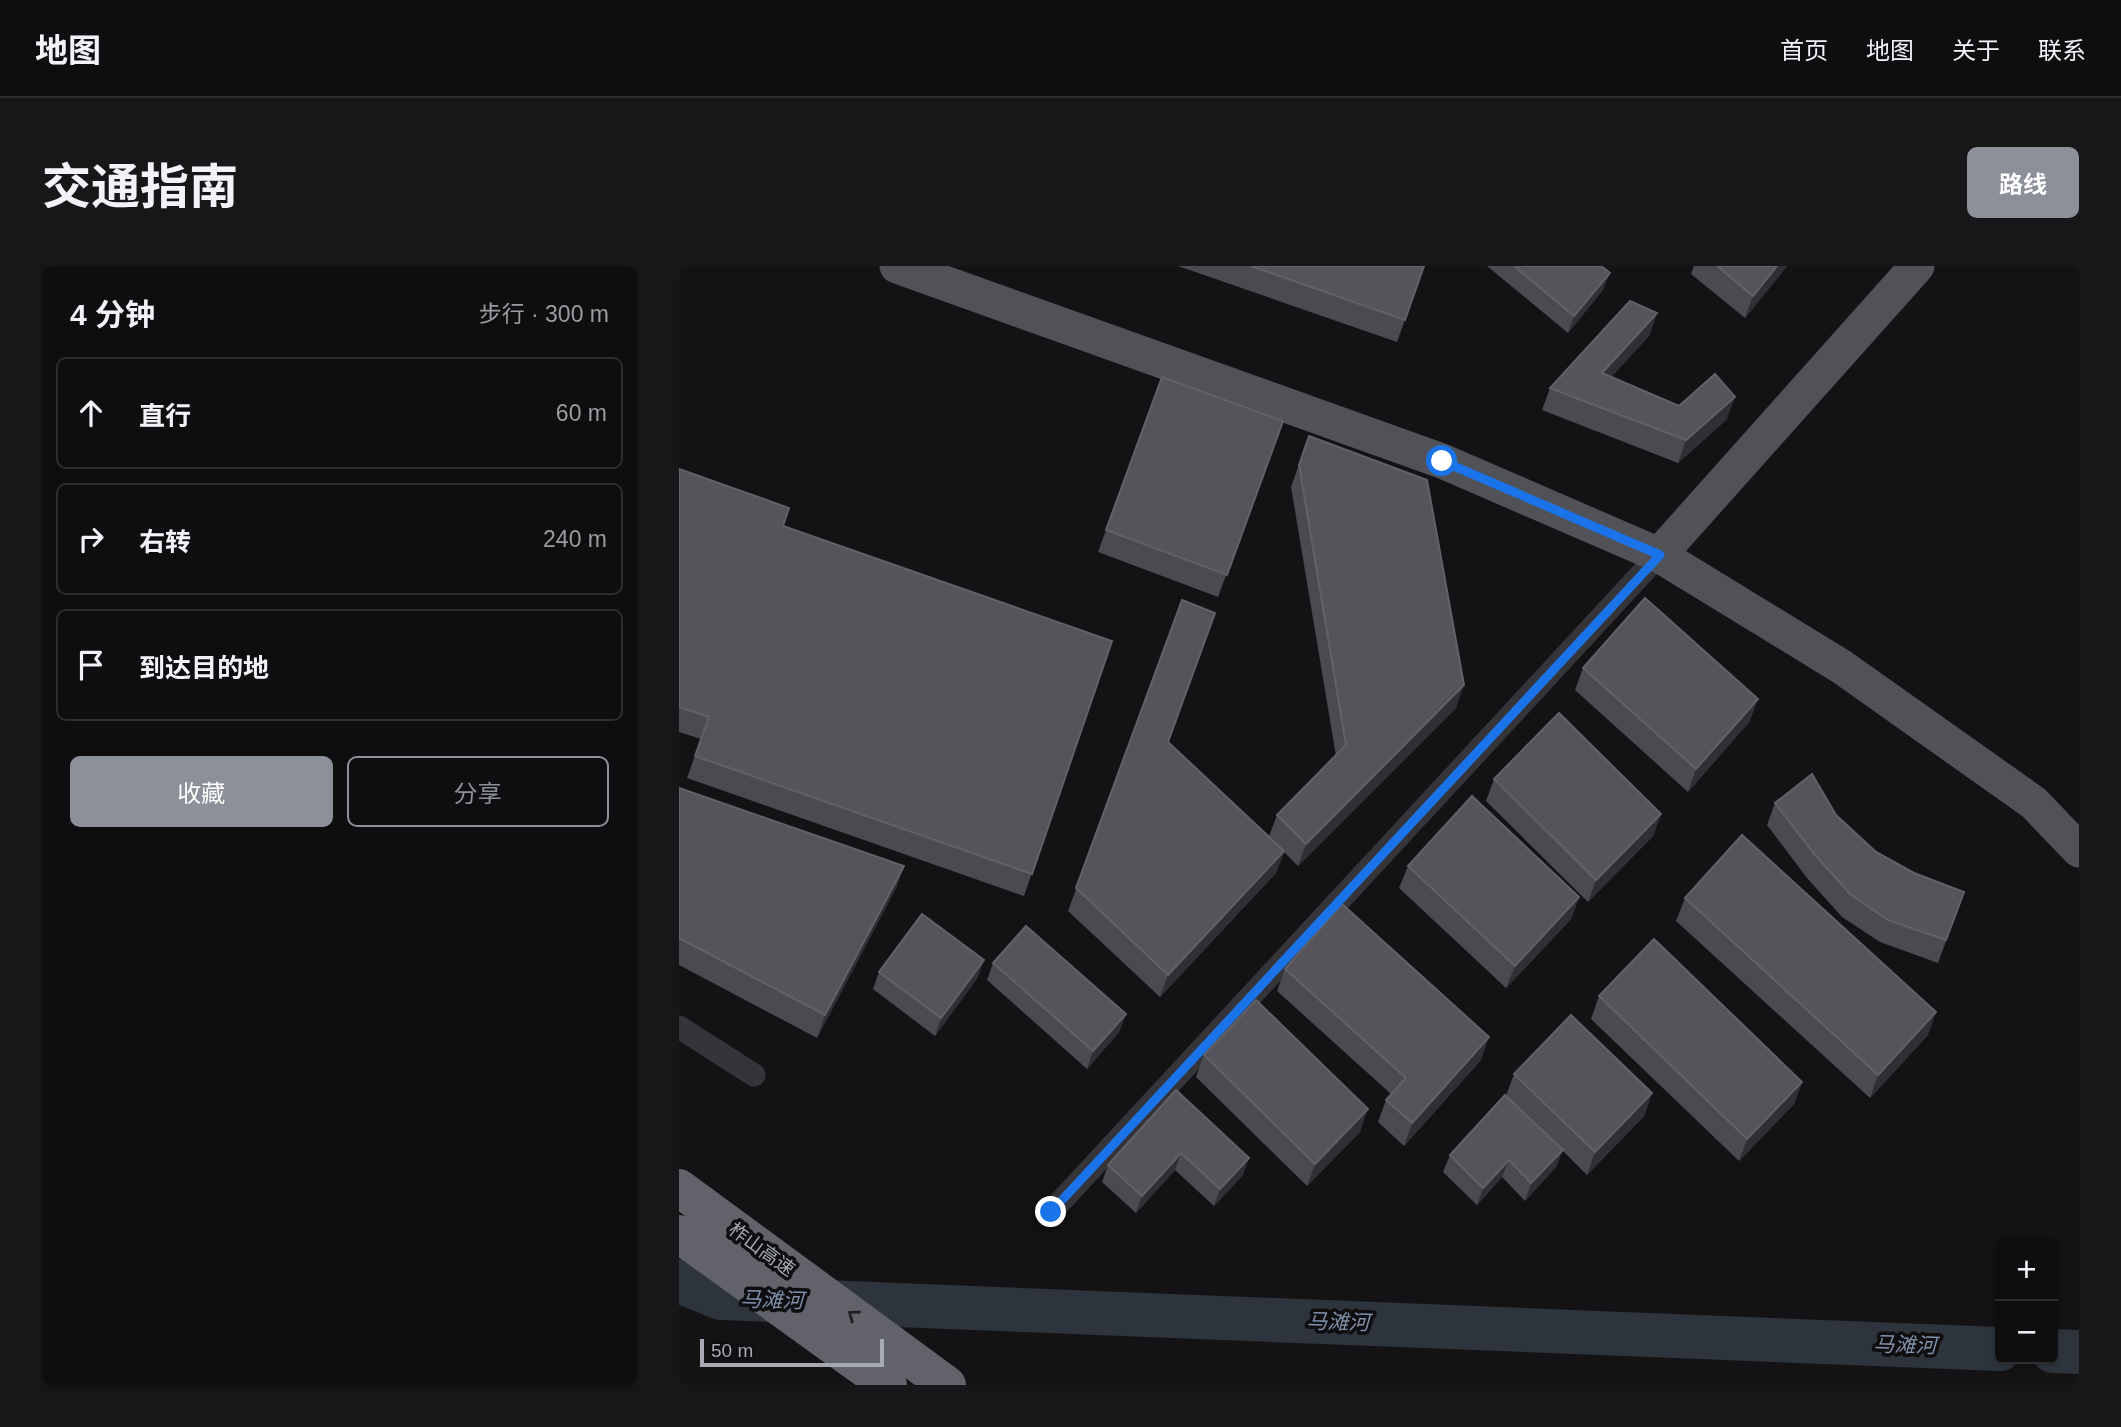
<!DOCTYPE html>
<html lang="zh">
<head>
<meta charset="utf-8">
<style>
	:root { --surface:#0e0e10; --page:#171719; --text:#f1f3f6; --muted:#9b9c9f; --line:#2e2e30; --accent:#8c9099 }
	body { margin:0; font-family:Arial,"Noto Sans SC",sans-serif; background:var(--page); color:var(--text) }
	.controls { position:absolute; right:21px; bottom:21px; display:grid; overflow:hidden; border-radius:10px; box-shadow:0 2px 5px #0004 }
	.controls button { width:63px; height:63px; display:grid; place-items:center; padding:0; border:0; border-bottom:2px solid var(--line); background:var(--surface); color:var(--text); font:35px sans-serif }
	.scale { position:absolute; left:21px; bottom:18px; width:184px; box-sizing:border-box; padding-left:7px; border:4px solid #a6a9b4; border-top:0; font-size:19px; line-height:24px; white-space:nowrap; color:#a6a9b4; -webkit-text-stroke:5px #0e0e10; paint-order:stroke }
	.stop { position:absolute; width:21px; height:21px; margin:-16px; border:5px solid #1a73e8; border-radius:50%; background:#fff }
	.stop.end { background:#1a73e8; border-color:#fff; box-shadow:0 2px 7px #0008 }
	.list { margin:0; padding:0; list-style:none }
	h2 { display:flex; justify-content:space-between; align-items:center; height:91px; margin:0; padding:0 28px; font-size:30px }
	h2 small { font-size:23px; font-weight:400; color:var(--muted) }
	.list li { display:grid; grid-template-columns:46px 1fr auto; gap:21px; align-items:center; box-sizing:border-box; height:112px; margin:0 14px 14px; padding:0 14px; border:2px solid var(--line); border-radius:10px }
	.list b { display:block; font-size:26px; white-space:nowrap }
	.list em { font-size:23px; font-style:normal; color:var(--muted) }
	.actions { display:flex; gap:14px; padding:21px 28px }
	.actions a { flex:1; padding:16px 0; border:2px solid var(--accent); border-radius:10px; text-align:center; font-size:24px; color:var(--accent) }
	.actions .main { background:var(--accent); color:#fff }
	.icon { flex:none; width:38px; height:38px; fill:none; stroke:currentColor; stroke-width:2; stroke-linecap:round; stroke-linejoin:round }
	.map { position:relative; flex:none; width:1400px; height:1119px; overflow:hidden; border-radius:10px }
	header { display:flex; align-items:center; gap:42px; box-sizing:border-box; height:98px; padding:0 35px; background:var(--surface); border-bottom:2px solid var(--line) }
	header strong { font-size:33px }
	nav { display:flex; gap:38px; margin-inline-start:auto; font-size:24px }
	.intro { display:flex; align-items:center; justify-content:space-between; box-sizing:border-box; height:168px; padding:0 42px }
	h1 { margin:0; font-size:49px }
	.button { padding:18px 32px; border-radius:10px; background:var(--accent); color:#fff; font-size:24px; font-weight:700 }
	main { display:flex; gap:42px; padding:0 42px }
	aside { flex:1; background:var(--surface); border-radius:10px; box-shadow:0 2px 5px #0004 }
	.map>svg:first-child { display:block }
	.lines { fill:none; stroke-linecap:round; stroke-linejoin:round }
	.river { stroke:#2e343c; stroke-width:44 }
	.minor { stroke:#353539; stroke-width:23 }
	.primary { stroke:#515258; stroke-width:35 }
	.motorway { stroke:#61626a; stroke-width:38 }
	.wall { fill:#4a4a50 }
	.shaded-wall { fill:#303034 }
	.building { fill:#54545a; stroke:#616268; stroke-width:2 }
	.oneway { stroke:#1f1f22 }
	.route { stroke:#1a73e8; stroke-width:9 }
	.labels { text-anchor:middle; stroke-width:7; stroke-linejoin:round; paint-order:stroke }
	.street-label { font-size:19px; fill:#a6a9b4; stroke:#0e0e10 }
	.water-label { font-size:21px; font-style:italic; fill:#8092ac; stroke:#0e0e10 }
</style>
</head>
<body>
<header>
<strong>地图</strong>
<nav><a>首页</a><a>地图</a><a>关于</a><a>联系</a></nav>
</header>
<div class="intro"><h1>交通指南</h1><a class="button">路线</a></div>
<main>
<aside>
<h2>4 分钟<small>步行 · 300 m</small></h2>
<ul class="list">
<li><svg class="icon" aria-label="ahead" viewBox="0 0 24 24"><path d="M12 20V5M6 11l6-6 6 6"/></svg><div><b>直行</b></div><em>60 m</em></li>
<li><svg class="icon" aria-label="right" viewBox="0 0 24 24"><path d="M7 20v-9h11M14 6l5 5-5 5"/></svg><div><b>右转</b></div><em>240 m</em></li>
<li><svg class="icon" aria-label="arrive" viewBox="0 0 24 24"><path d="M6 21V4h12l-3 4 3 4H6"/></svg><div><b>到达目的地</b></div></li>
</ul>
<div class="actions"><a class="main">收藏</a><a>分享</a></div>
</aside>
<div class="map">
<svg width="1400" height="1119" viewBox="0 0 1400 1119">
	<rect width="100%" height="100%" fill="#131315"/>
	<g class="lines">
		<!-- river -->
		<g class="river">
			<path d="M0,1015l42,17 1279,51"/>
			<path d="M1374,1085l26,1"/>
		</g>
		<!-- minor -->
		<g class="minor">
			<path d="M0,761l75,48"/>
			<path d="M372,946l608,-657"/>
		</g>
		<!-- primary -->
		<g class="primary">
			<path d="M218,0l545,195 217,94 183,112 192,136 45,47"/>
			<path d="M980,289l258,-289"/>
		</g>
		<!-- motorway -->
		<g class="motorway">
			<path d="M0,922l268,197"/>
			<path d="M0,968l209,151"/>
		</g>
	</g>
	<!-- wall -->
	<g class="wall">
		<path d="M499,0h246l-27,76z"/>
		<path d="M808,0h114l2,24 -35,43z"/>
		<path d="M1015,0h93l-42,52 -54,-44z"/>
		<path d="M978,47l-8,23 -38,41 68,29 48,13 -49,44 -136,-53 8,-22z"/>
		<path d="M483,111l121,44 -65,176 -120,-45z"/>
		<path d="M630,170l147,272 -158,158 -14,-14 -8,21 -116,124 -92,-86 114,-311 -14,142 101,94 8,-21 59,-59 -45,-269z"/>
		<path d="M0,203l104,57 329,115 -88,255 -337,-118 14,-39 -22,-7z"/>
		<path d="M904,402l167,53 -62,71 -113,-102z"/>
		<path d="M815,513l167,35 -8,22 -65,66 -102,-101z"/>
		<path d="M0,522l225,78 -8,22 -79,150 -138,-73z"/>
		<path d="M1096,537l61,12 40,37 38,21 50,19 -26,71 -58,-21 -38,-25 -35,-39 -40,-53z"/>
		<path d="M729,600l171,31 -8,22 -65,69 -107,-100z"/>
		<path d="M1006,632l243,137 -58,63 -194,-177z"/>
		<path d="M314,697l133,51 -7,18 -32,37 -100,-89z"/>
		<path d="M606,703l196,91 -77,86 -26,-24 8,-22 5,-6 -114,-103z"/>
		<path d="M200,706l99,5 -43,59 -62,-47z"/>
		<path d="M920,730l203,86 -8,22 -55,57 -148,-142z"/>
		<path d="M525,789l156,77 -53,54 -111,-109z"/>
		<path d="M835,808l138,19 -8,23 -57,59 -25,-25 -6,17 -31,34 -23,-24 -25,28 -34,-33 7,-17 56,-59z"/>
		<path d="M497,824l67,85 -29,31 -39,-36 -39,43 -34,-31 6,-17z"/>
	</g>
	<!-- shaded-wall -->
	<g class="shaded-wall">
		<path d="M1098,0h10l-42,52 8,-22z"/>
		<path d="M931,7l-7,17 -35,43 6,-17z"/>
		<path d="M978,47l-8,23 -55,60 8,-23z"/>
		<path d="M1056,131l-8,22 -49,44 8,-23z"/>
		<path d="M785,419l-8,23 -158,158 8,-22z"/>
		<path d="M1079,433l-8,22 -62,71 8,-23z"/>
		<path d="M982,548l-8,22 -65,66 8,-22z"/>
		<path d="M605,585l-8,22 -116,124 8,-22z"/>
		<path d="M225,600l-8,22 -79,150 8,-23z"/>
		<path d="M900,631l-8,22 -65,69 9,-22z"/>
		<path d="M305,694l-6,17 -43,59 6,-18z"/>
		<path d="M1257,746l-8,23 -58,63 8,-23z"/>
		<path d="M447,748l-7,18 -32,37 6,-18z"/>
		<path d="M810,771l-8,23 -77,86 8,-23z"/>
		<path d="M1123,816l-8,22 -55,57 8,-22z"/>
		<path d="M973,827l-8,23 -57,59 8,-23z"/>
		<path d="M689,843l-8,23 -53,54 8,-22z"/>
		<path d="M884,884l-7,17 -31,34 6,-18z"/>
		<path d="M502,887l-6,17 -39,43 6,-17z"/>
		<path d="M570,892l-6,17 -29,31 6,-17z"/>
		<path d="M830,894l-7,17 -25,28 6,-17z"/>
	</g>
	<!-- building -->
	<g class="building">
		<path d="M572,0h173l-19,54z"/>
		<path d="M835,0h87l9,7 -36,43z"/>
		<path d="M1038,0h60l-24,30z"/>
		<path d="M951,35l27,12 -55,60 77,33 36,-32 20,23 -49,43 -136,-52z"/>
		<path d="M483,111l121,44 -56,154 -121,-45z"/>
		<path d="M630,170l118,44 37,205 -158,159 -29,-29 69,-70 -47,-280z"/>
		<path d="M0,203l110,39 -6,18 329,115 -80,233 -337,-118 14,-39 -30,-10z"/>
		<path d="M966,332l113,101 -62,70 -113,-101z"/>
		<path d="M503,334l33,13 -47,129 116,109 -116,124 -92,-87z"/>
		<path d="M880,447l102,101 -65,66 -102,-101z"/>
		<path d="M1133,508l24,41 40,37 38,21 50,19 -18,48 -58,-20 -38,-26 -35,-39 -40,-52z"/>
		<path d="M0,522l225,78 -79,149 -146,-77z"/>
		<path d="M793,530l107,101 -64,69 -107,-100z"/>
		<path d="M1063,569l194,177 -58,63 -193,-177z"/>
		<path d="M663,638l147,133 -77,86 -26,-23 20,-22 -121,-109z"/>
		<path d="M243,648l62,46 -43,58 -62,-46z"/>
		<path d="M347,660l100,88 -33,37 -100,-88z"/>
		<path d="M975,673l148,143 -55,57 -148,-143z"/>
		<path d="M577,734l112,109 -53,55 -111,-109z"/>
		<path d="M892,749l81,78 -57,59 -81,-78z"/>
		<path d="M497,824l73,68 -29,31 -39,-36 -39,43 -34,-31z"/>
		<path d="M826,829l58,55 -32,33 -22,-23 -26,28 -33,-33z"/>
	</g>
	<!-- one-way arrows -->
	<defs><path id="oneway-chevron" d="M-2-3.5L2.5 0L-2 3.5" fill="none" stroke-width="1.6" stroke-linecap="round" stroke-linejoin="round" transform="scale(1.75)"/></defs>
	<use class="oneway" href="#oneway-chevron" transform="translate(174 1049) rotate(-144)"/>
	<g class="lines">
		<!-- route -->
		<path class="route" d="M372,946l609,-657 -218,-94"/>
	</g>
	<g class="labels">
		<!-- street labels -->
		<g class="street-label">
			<text transform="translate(83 983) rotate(36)" y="7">柞山高速</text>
		</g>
		<!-- water labels -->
		<g class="water-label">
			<text transform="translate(93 1034) rotate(2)" y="7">马滩河</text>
			<text transform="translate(659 1056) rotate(2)" y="7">马滩河</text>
			<text transform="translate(1226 1079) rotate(2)" y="7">马滩河</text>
		</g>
	</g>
</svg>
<div class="controls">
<button>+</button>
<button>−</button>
</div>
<div class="scale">50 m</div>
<div class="stop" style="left:763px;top:195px"></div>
<div class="stop end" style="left:372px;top:946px"></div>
</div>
</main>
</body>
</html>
